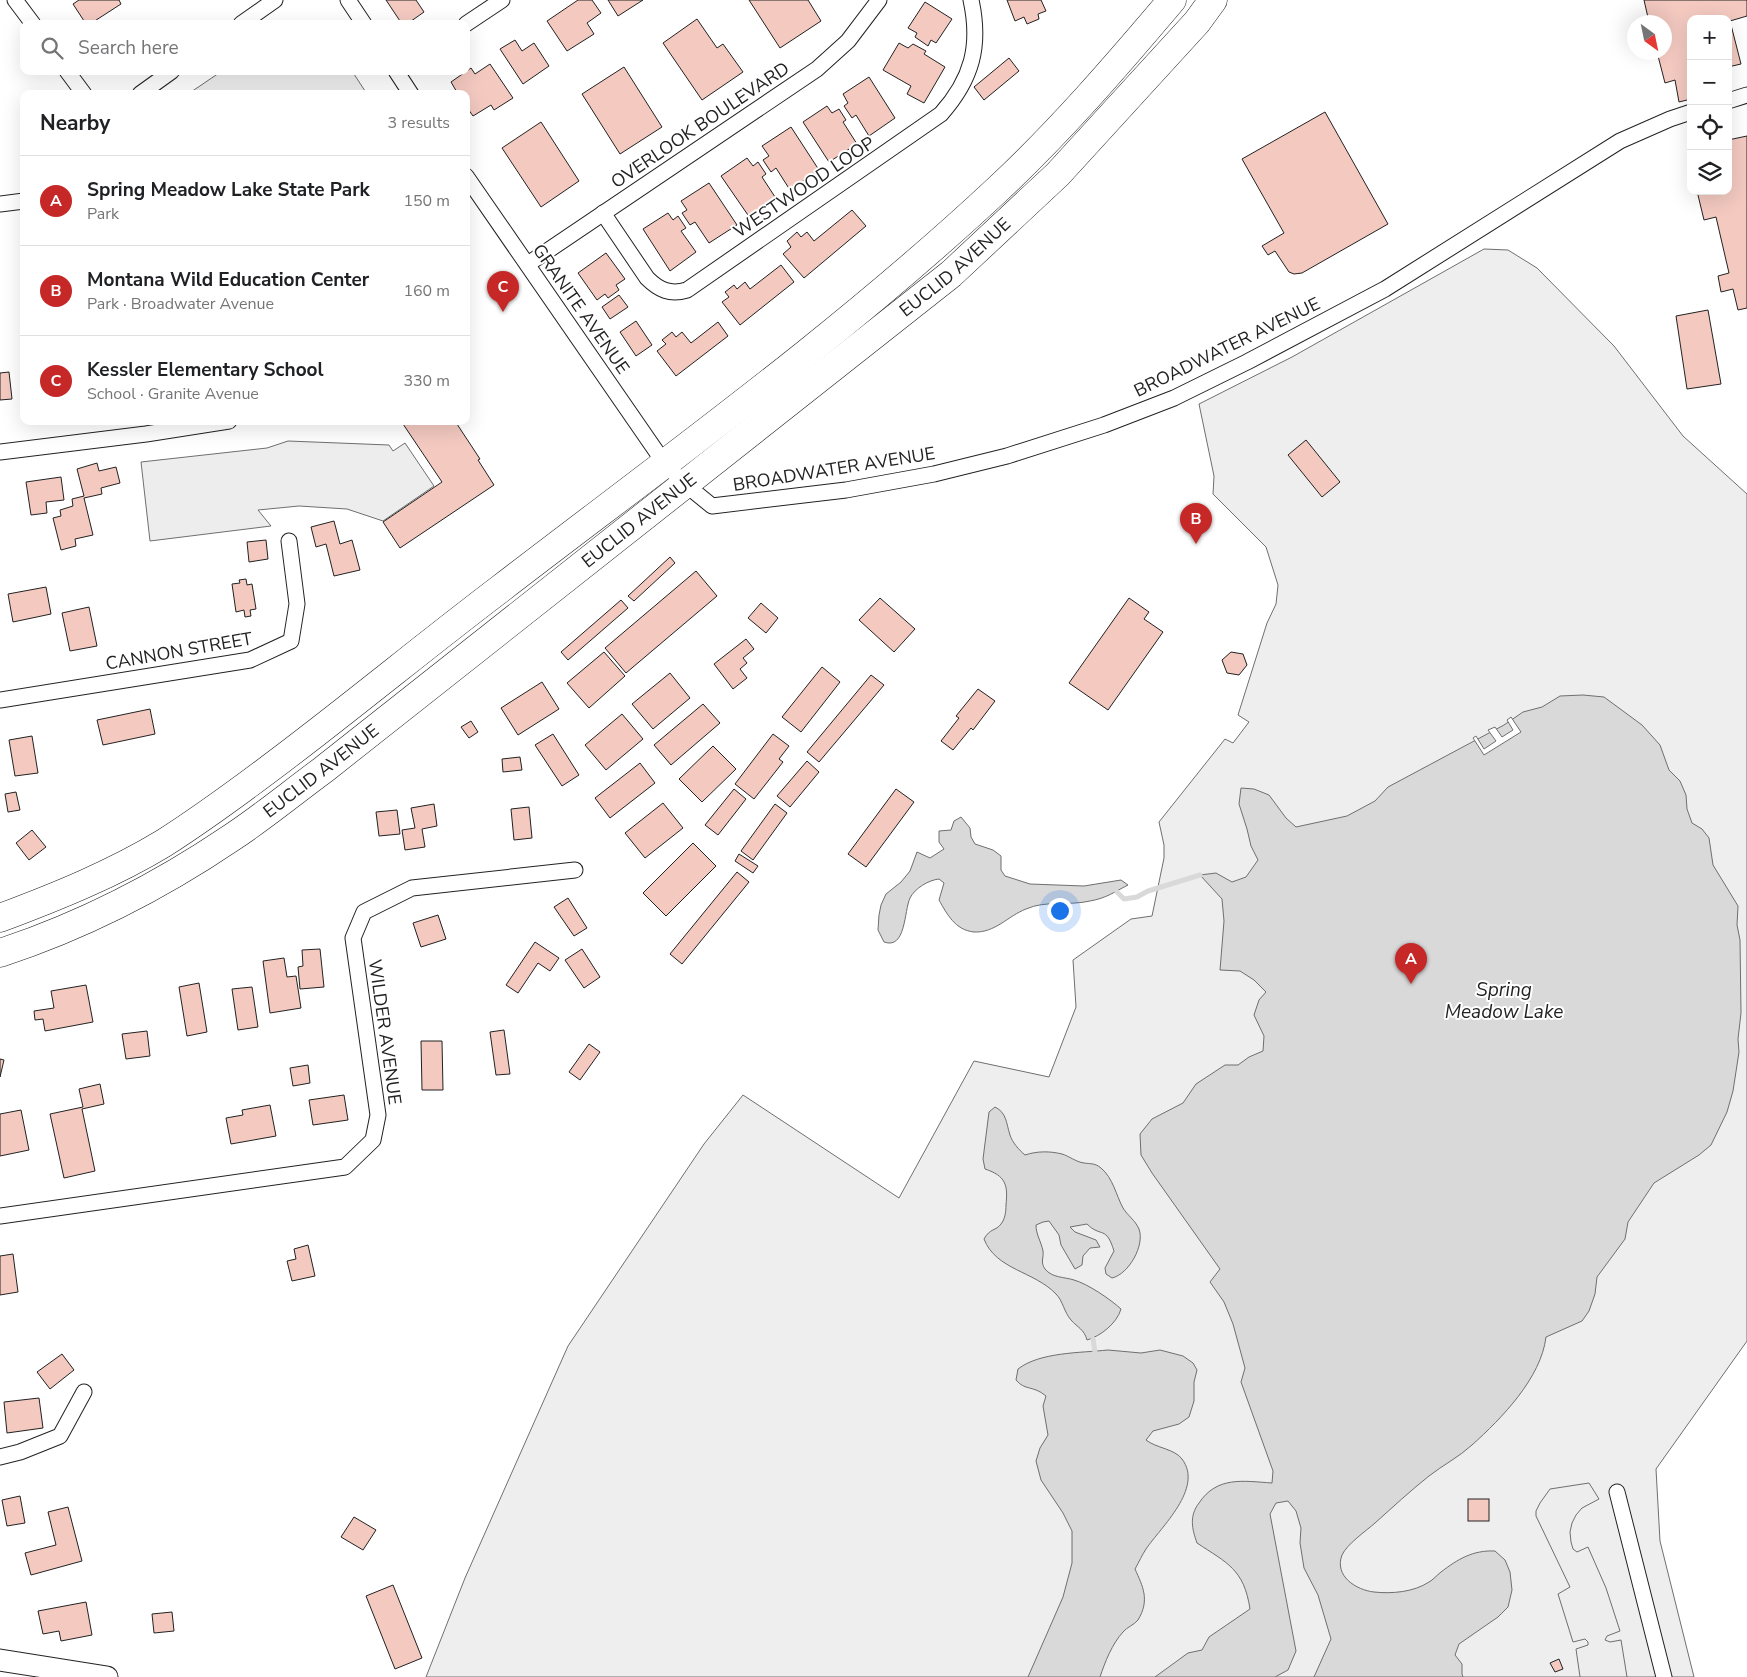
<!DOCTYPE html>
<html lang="en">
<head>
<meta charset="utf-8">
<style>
	:root { --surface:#fff; --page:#f6f6f6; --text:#202124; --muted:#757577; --line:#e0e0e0; --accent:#c62828 }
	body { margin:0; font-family:"Nunito Sans",sans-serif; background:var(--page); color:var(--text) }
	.controls { position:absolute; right:15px; top:15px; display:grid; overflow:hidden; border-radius:10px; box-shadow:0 5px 20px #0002 }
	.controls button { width:45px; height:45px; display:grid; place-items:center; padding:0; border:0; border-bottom:1px solid var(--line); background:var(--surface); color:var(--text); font:25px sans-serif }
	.compass { position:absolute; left:1627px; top:15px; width:45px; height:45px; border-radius:50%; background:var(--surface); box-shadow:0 5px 20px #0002; rotate:147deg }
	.you { position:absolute; left:1059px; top:910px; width:18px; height:18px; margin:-12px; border:4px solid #fff; border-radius:50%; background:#1a73e8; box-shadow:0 0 0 8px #1a73e833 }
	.badge { display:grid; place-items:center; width:32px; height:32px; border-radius:50%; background:var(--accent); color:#fff; font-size:16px; font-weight:700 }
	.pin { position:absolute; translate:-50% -41px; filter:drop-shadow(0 1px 2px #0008) }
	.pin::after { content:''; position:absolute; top:26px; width:18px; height:15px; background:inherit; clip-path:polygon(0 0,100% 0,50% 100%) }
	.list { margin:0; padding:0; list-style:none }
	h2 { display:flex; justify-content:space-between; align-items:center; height:65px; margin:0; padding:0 20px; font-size:21px }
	h2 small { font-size:16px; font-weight:400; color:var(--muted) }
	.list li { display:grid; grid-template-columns:32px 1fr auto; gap:15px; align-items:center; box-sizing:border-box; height:90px; padding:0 20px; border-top:1px solid var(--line) }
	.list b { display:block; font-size:19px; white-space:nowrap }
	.list p { margin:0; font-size:16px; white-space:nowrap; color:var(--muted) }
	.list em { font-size:16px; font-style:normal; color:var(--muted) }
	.icon { flex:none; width:28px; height:28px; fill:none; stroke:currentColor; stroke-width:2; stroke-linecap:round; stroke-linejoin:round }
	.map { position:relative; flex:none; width:1747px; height:1677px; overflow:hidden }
	.search { position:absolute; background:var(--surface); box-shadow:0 5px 20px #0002; left:20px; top:20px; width:450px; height:55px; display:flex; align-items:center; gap:12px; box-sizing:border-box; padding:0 18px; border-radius:10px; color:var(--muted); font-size:19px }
	.panel { position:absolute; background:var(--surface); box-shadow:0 5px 20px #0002; left:20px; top:90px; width:450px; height:335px; border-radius:10px }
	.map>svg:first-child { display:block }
	.green { fill:#eee; stroke:#6f6f6f }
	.parking { fill:#ededed; stroke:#6f6f6f }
	.water { fill:#d9d9d9; stroke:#6f6f6f }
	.pier { fill:#fff; stroke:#6f6f6f }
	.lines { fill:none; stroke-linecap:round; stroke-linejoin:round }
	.stream { stroke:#d9d9d9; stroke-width:5 }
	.building { fill:#f3c9c0; stroke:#222 }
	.street-casing { stroke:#222; stroke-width:17 }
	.secondary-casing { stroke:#222; stroke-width:23 }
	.highway-casing { stroke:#222; stroke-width:29 }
	.street { stroke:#fff; stroke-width:15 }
	.secondary { stroke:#fff; stroke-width:21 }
	.highway { stroke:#fff; stroke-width:28 }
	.labels { text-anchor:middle; stroke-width:4; stroke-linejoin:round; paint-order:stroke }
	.street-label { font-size:18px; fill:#222; stroke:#fff }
	.water-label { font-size:19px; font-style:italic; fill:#222; stroke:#fff }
</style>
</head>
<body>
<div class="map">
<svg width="1747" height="1677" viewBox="0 0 1747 1677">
	<rect width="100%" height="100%" fill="#fff"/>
	<!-- green -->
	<g class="green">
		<path d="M222,71h130l15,23h-179z"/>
		<path d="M1484,249l24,1 29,18 77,78 69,90 64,58v847l-91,128 4,72 34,136h-1268l39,-99 103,-232 136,-202 39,-49 156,103 75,-137 75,16 27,-70 -3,-47 58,-41 21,-3 12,-58v-13l-5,-23 66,-83 8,4 16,-21 -11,-7 29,-92 9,-19 2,-19 -12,-38 -53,-53 1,-18 -15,-72 93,-47z"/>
	</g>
	<!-- parking -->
	<g class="parking">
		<path d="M288,441l101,4 4,6 12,-8 29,43 -51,35 -36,-12 -48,-3 -41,4 13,16 -121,15 -9,-79 126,-14z"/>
		<path d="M1589,1483l10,16 -17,9 -6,7 -4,8 -2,9 1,10 2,7 4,3 11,-5 18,41 14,43 -13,5 -2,4 5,2 11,-2 6,37h-47l-4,-28 12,-4v-3l-3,-3 -12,3 -15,-48 12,-7 -34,-71v-5l4,-8 10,-14z"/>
	</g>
	<!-- water -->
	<g class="water">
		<path d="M1583,695l21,2 38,28 18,20 9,25 11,11 6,14 1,14 5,14 10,6 7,9 4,27 25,41 -1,19 3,15 1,73 -3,26 1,13 -6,39 -6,21 -16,33 -12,10 -45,28 -26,39 -3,17 -28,38 -2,17 -6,17 -7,10 -36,16c-5,41 -44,81 -74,108 -13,12 -29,20 -43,31 -19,15 -36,31 -54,47 -9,8 -28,21 -33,32 -8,21 14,35 32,37 18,2 40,0 55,-10 4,-2 8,-7 12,-10 17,-13 32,-22 54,-21l10,9 5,12 2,18 -4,17 -10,10 -39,27 -4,11 7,9v10l1,3h-149l17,-38 -13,-44 -14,-27 -4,-25 1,-15 -5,-17 -8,-10 -12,2 -6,11 26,137 -8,19 -13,7h-120l33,-24 14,-3 7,-13 41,-28c-6,-40 -23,-46 -53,-66 -5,-14 -8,-27 2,-40 18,-27 44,-22 73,-20l1,-12 -32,-89 4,-14 -12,-44 -9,-22 -14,-20 10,-13 -68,-96 -11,-18 -1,-21 12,-15 31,-16 13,-19 29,-19h13l11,-8 14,-6 1,-15 -10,-21 5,-15 7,-8 -12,-12 -14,-9 -20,-1 4,-49 -2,-22 -22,-24 16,-2 16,9 14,-5 12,-17 -7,-14 -4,-17 -8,-25 2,-16 13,1 15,6 17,23 10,9 51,-11 28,-15 13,-14 116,-62 19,-13 19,-5 18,-11z"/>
		<path d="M961,817l9,11 1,9 4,7 18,6 8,6v14l4,6 25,8 54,2 37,-6 7,5c-14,7 -21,13 -38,16 -21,5 -44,-1 -64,8 -18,7 -31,24 -52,23 -19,-2 -27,-18 -35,-32l5,-17 -5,-4c-10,1 -24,9 -29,19 -6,13 -4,52 -26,44l-6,-12 1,-15 2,-10 5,-11 15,-12 9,-11 7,-19 13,6 14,-9 -5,-7v-11l12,-1 3,-9z"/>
		<path d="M995,1107c12,6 11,16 15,28 2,7 9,15 15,20 12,-4 25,-4 37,-1 7,2 14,8 22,9 7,1 11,0 17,5 12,10 15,27 22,40 5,8 12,12 16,21 6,16 -10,45 -27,49l-6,-4 -1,-6 9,-17c-8,-26 -13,-13 -27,-27l-17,3 5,5 21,8 4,7 -10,1 -7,8 -1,9 -7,4 -14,-24 -2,-10 -10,-14 -6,1 -7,3c0,10 5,16 7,26 1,7 -3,11 2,18 7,9 20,8 29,11 14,4 36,19 47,29 -4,14 -20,27 -34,31 -3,-11 -9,-12 -16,-20 -7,-8 -8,-19 -15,-26 -22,-23 -60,-24 -72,-55 6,-11 12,-8 17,-15 4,-5 5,-12 5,-19 2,-20 0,-29 -21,-36l-2,-10 6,-47z"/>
		<path d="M1108,1350l33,3 19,-3 23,6 10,7 4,7 -3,12v19l-5,16 -10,7 -26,7 -7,9c10,8 29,9 36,19 22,29 -21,68 -36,90 -4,6 -7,13 -11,20 8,18 15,31 3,51 -4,5 -11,7 -15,12 -11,12 -18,30 -23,45h-72l35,-80 9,-34v-32l-9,-18 -22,-33 -5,-19 4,-13 8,-13 -5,-29 3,-10c-13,-11 -21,-5 -30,-16l2,-11c22,-17 62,-16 90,-19z"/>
	</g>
	<!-- pier -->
	<path class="pier" d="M1511,717l10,15 -37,23 -11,-17 3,-2 8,13 12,-8 -8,-11 7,-3 7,10 11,-7 -6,-10z"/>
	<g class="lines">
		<!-- stream -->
		<g class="stream">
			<path d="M1117,892l7,7 13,-2 11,-6 52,-16"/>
			<path d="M1093,1339l2,13"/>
		</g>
	</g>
	<!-- building -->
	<g class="building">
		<path d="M79,0h40l2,4 -31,20h-4l-13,-20z"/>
		<path d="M386,0h30l8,12 -17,12h-5z"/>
		<path d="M578,0h14l9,13 -14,10 7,11 -27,17 -20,-30z"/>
		<path d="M608,0h35l-25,16z"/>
		<path d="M749,0h59l13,21 -41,27z"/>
		<path d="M1007,0h34l5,11 -8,3 1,5 -12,5 -3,-7 -9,4z"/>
		<path d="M1644,0h103v16l-17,5 11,43 -13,3v-48h-37v80l-12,3 -4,-22 -10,3 -8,-31h7v-30h-15z"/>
		<path d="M925,2l27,17 -16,24 -5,-3 -3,6 -13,-9 2,-4 -9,-5z"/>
		<path d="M697,19l20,29 6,-4 20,28 -41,28 -39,-57z"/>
		<path d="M515,40l7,11 12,-8 15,23 -26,18 -23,-35z"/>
		<path d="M899,43l9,5 5,-4 13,7 -2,3 21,13 -21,36 -17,-9 4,-8 -28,-16z"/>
		<path d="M1009,58l10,13 -35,29 -10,-13z"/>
		<path d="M490,64l23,34 -19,12 -3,-5 -18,11 -7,-10v-12h-8l-7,-12 20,-14 4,6z"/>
		<path d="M624,67l38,60 -42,27 -38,-60z"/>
		<path d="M869,77l26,41 -26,18 -13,-21 -4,3 -8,-12 4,-3 -5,-9z"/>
		<path d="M827,106l5,7 7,-4 7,11 -3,2 14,22 -28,18 -26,-40z"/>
		<path d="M1325,112l63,112 -86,49 -8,1 -5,-2 -14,-21 -7,4 -6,-9 22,-13 -42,-74z"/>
		<path d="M541,122l38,59 -38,26 -39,-59z"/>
		<path d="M791,127l28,43 -29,20 -14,-22 -5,4 -8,-12 6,-4 -7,-10z"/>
		<path d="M1747,136v172l-9,2 -5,-21 -12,3 -3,-16 11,-3 -13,-56 -12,3 -7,-29h31v-51z"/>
		<path d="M747,158l6,8 5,-4 8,12 -4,3 15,23 -27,18 -29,-42z"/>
		<path d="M709,183l28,42 -28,18 -14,-21 -5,3 -8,-12 5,-3 -6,-9z"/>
		<path d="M852,210l14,16 -62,52 -21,-24 8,-7 -4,-6 10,-9 4,5 6,-5 7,9z"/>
		<path d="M668,213l5,7 5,-4 8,12 -5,3 15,21 -26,19 -27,-42z"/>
		<path d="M606,253l19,26 -9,6 3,5 -11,8 -3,-4 -8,6 -19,-27z"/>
		<path d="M781,265l13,17 -54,43 -18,-23 7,-5 -4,-5 9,-7 3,4 8,-7 5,7z"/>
		<path d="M619,295l9,12 -18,12 -8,-12z"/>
		<path d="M1708,310l13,74 -34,5 -11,-73z"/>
		<path d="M636,321l16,24 -16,11 -16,-24z"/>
		<path d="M718,322l10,14 -52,40 -19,-25 9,-7 -4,-4 10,-8 4,5 6,-5 9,11z"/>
		<path d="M9,372l3,27 -12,1v-27z"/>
		<path d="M401,421h54l25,38 -2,1 16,25 -94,63 -17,-26 59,-40z"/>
		<path d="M1306,440l34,42 -18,15 -34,-42z"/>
		<path d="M97,463l2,8 17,-4 4,16 -19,5 1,6 -18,4 9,37 -18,4 1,7 -15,4 -8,-32 8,-2 -1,-6 13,-4 -1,-7 12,-3 -7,-27z"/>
		<path d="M61,477l3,23 -18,2 1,11 -16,2 -5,-33z"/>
		<path d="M334,521l6,23 12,-4 8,30 -26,6 -8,-32 -10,3 -5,-20z"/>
		<path d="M266,540l2,19 -19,3 -2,-20z"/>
		<path d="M670,557l5,6 -41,38 -6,-5z"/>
		<path d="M696,571l21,25 -91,77 -21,-25z"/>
		<path d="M246,579l1,6 5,-1 4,25 -6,1 1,6 -6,1 -1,-7 -8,2 -4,-28 8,-1 -1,-3z"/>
		<path d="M46,587l5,27 -38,8 -5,-28z"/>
		<path d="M880,598l35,31 -21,23 -35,-32z"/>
		<path d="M1129,598l20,14 -5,7 19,13 -55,78 -39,-27z"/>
		<path d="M621,600l7,8 -60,52 -7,-8z"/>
		<path d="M761,603l17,15 -12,15 -18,-15z"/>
		<path d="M89,607l8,39 -27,5 -8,-38z"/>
		<path d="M746,639l8,10 -11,9 4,5 -7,6 7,9 -14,11 -19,-25z"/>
		<path d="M604,652l21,24 -36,32 -22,-25z"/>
		<path d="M1231,652l12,2 4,11 -8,10 -12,-2 -5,-13z"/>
		<path d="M822,667l18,15 -39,50 -19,-15z"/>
		<path d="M670,673l20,25 -37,31 -21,-25z"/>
		<path d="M871,675l13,10 -65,77 -12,-10z"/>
		<path d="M542,682l17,27 -41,26 -17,-27z"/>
		<path d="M978,689l17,12 -22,29 -2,-2 -18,22 -12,-9 18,-23 -3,-2z"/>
		<path d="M703,704l17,19 -49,42 -17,-20z"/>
		<path d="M150,709l5,25 -52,11 -6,-25z"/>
		<path d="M622,714l21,25 -37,31 -21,-25z"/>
		<path d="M471,721l7,11 -9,6 -8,-11z"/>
		<path d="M553,734l26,41 -17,11 -27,-41z"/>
		<path d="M773,734l16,12 -10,13 4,3 -29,37 -19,-15z"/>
		<path d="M32,736l6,37 -23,3 -6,-36z"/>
		<path d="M713,746l23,23 -34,33 -23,-23z"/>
		<path d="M520,757l2,13 -19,2 -1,-13z"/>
		<path d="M807,761l12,11 -29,35 -13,-11z"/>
		<path d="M640,763l15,20 -45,35 -15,-20z"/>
		<path d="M734,789l12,10 -28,36 -13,-10z"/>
		<path d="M896,789l18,13 -48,65 -18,-13z"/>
		<path d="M16,792l4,18 -12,2 -3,-18z"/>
		<path d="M663,803l20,25 -38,30 -20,-25z"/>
		<path d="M434,804l3,22 -15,3 3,18 -20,3 -3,-20 13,-2 -4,-20z"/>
		<path d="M775,804l12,9 -34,47 -12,-9z"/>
		<path d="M529,807l3,31 -18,2 -3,-31z"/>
		<path d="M397,810l3,24 -21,2 -3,-24z"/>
		<path d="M32,830l14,17 -17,13 -13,-17z"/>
		<path d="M693,843l23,23 -50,50 -23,-23z"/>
		<path d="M739,854l19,12 -5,7 -18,-12z"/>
		<path d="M737,872l12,10 -67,82 -12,-10z"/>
		<path d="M568,898l19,30 -13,8 -20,-29z"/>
		<path d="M438,915l8,24 -25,8 -8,-24z"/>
		<path d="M535,942l24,16 -9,13 -12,-8 -20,30 -12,-8z"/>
		<path d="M320,949l4,38 -24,2 -2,-22 5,-1 -1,-16z"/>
		<path d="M582,949l18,28 -16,11 -19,-28z"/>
		<path d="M284,958l3,19 9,-1 5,32 -31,5 -7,-52z"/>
		<path d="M199,983l8,49 -20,4 -8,-49z"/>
		<path d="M86,985l7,37 -48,9 -2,-12 -8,1 -1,-9 20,-3 -3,-17z"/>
		<path d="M252,987l6,40 -20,3 -6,-41z"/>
		<path d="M504,1030l6,44 -14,1 -6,-43z"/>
		<path d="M147,1031l3,25 -24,3 -4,-25z"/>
		<path d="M421,1041h21l1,49h-21z"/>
		<path d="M589,1044l11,8 -20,28 -11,-8z"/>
		<path d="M0,1059l4,1 -4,17z"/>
		<path d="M308,1065l2,18 -17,3 -3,-18z"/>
		<path d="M100,1084l4,20 -22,5 13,62 -31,7 -14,-64 33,-7 -4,-18z"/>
		<path d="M344,1095l4,25 -35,5 -4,-25z"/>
		<path d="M270,1105l6,31 -45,8 -5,-26 17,-3 -1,-5z"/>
		<path d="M21,1110l8,40 -29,6v-42z"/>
		<path d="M308,1245l7,31 -23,5 -5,-20 9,-2 -2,-10z"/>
		<path d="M13,1254l5,38 -18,3v-39z"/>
		<path d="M62,1354l12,16 -24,19 -13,-17z"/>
		<path d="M39,1398l4,30 -36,5 -3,-31z"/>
		<path d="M20,1496l5,27 -18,3 -5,-26z"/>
		<rect x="1468" y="1499" width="21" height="22"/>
		<path d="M68,1507l14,54 -51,14 -6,-22 31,-8 -8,-33z"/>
		<path d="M354,1517l22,13 -13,20 -22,-13z"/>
		<path d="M393,1585l29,73 -27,11 -29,-73z"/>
		<path d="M86,1602l6,33 -31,6 -2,-10 -16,3 -5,-23z"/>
		<path d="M172,1612l2,19 -20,2 -2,-19z"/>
		<path d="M1559,1659l4,10 -8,3 -5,-9z"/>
	</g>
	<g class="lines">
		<defs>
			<g id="street">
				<path d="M15,0l18,24"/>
				<path d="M348,0l16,24"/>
				<path d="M241,24l34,-24"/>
				<path d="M466,24l36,-24"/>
				<path d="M67,71l17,23"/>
				<path d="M396,71l15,23"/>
				<path d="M140,94l32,-23"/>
				<path d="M1728,101l19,-6"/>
				<path d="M466,176l199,288 20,20 27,22 134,-16 88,-16 73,-18 97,-31 70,-27 73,-36 138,-73 235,-148 50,-22 21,-7"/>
				<path d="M0,204l24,-3"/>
				<path d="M603,213l44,65c12,12 23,17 40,12l254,-176c31,-35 40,-68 30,-114"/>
				<path d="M528,264l289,-195 31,-28 31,-41"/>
				<path d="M0,452l146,-18 83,-13"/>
				<path d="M0,700l250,-40 41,-19 6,-37 -8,-63"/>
				<path d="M0,1216l345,-49 28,-27 5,-25 -25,-177 11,-26 48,-24 163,-18"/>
				<path d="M0,1457l20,-5 40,-16 24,-44"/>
				<path d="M1617,1492l47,185"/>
			</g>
			<path id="secondary" d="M0,1660l107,17"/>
			<g id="highway">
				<path d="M0,918c56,-21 113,-44 164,-75 53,-34 103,-72 152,-110 62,-48 122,-97 184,-144 169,-130 343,-255 499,-401 62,-58 118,-123 173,-188"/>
				<path id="s1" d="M0,953c82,-27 160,-67 231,-115 32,-21 62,-46 92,-68l628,-496 107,-100 139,-152 16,-22"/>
			</g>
		</defs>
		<!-- street casing -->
		<use href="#street" class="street-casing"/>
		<!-- secondary casing -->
		<use href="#secondary" class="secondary-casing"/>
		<!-- highway casing -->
		<use href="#highway" class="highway-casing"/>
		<!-- street -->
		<use href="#street" class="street"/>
		<!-- secondary -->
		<use href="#secondary" class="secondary"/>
		<!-- highway -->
		<use href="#highway" class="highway"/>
	</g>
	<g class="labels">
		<!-- street labels -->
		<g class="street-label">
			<text transform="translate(700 125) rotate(-34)" y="6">OVERLOOK BOULEVARD</text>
			<text transform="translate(804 187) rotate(-34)" y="6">WESTWOOD LOOP</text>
			<text dy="6" stroke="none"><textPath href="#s1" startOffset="1181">EUCLID AVENUE</textPath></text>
			<text transform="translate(581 309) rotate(55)" y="6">GRANITE AVENUE</text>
			<text transform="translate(1227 347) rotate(-26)" y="6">BROADWATER AVENUE</text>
			<text transform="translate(834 469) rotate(-9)" y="6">BROADWATER AVENUE</text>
			<text dy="6" stroke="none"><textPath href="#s1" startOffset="776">EUCLID AVENUE</textPath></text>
			<text transform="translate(179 651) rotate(-10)" y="6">CANNON STREET</text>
			<text dy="6" stroke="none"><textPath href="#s1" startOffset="371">EUCLID AVENUE</textPath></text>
			<text transform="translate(385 1032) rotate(82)" y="6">WILDER AVENUE</text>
		</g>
		<!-- water labels -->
		<g class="water-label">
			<text x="1504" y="996">Spring<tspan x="1504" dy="22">Meadow Lake</tspan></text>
		</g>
	</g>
</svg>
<div class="controls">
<button>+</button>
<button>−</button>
<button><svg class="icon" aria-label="locate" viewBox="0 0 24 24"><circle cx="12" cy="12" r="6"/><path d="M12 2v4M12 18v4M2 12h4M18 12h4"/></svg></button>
<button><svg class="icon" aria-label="layers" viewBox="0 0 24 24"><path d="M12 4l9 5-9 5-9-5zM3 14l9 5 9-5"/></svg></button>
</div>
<svg class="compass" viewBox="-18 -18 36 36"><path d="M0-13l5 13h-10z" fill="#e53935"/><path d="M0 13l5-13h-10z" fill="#757577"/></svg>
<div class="you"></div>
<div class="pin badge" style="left:1411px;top:984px">A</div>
<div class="pin badge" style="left:1196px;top:544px">B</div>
<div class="pin badge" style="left:503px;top:312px">C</div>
<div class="search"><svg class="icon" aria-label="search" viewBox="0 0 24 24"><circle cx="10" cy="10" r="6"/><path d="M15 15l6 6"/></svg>Search here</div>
<section class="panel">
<h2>Nearby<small>3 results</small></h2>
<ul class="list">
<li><span class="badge">A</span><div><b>Spring Meadow Lake State Park</b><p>Park</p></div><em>150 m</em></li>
<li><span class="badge">B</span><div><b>Montana Wild Education Center</b><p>Park · Broadwater Avenue</p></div><em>160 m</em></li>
<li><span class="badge">C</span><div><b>Kessler Elementary School</b><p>School · Granite Avenue</p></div><em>330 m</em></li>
</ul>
</section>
</div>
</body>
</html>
